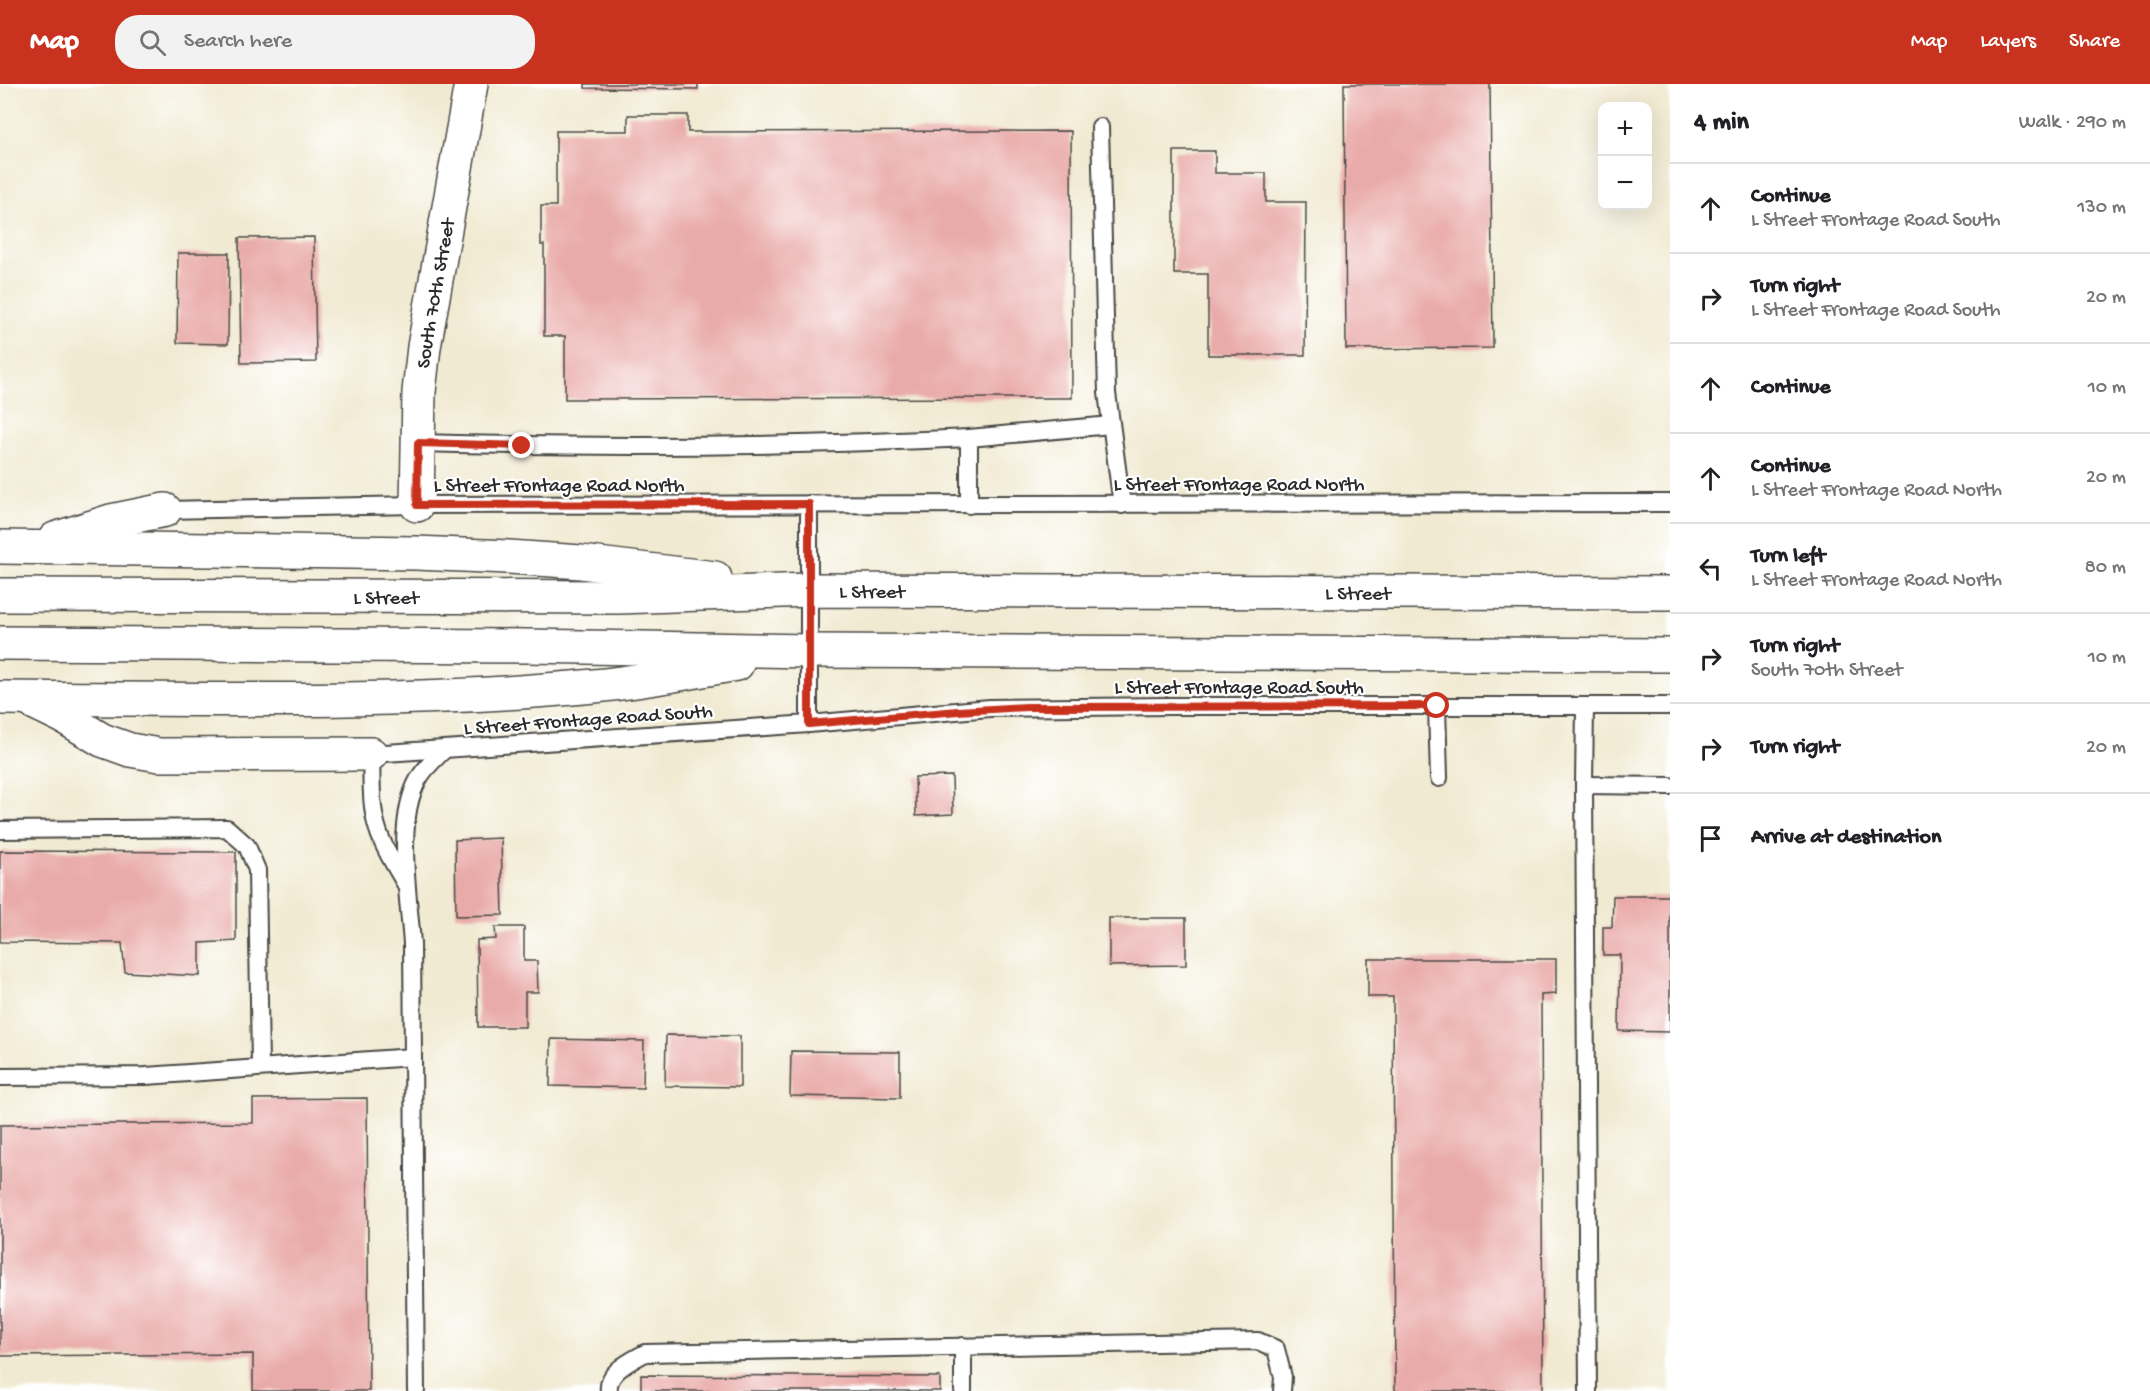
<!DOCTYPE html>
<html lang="en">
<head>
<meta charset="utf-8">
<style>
	:root { --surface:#fff; --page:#f2f2f2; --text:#202124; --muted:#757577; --line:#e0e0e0; --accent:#c8321e }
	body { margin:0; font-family:"Gochi Hand",sans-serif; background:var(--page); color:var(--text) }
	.controls { position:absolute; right:18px; top:18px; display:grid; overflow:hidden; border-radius:12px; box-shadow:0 6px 24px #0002 }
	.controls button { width:54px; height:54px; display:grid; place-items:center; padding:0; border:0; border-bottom:2px solid var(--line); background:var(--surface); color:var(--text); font:30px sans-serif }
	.stop { position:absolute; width:18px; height:18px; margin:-14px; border:4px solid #c8321e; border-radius:50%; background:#fff }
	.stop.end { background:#c8321e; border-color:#fff; box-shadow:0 2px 6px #0008 }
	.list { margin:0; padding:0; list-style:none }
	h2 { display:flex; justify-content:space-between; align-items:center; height:78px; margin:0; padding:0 24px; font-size:26px }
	h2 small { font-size:20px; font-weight:400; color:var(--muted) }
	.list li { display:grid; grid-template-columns:39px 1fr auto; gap:18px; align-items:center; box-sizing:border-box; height:90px; padding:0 24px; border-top:2px solid var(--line) }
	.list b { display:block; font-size:22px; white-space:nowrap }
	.list p { margin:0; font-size:20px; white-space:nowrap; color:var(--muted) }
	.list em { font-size:20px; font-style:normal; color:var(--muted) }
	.icon { flex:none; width:33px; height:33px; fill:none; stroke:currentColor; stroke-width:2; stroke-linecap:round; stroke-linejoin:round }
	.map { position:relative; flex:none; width:1670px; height:1307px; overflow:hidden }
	header { display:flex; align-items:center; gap:36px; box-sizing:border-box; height:84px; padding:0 30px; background:var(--accent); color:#fff }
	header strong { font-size:28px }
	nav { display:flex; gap:33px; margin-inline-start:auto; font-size:21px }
	.search { width:420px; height:54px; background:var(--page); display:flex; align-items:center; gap:15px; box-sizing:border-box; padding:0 21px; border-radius:24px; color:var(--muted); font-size:22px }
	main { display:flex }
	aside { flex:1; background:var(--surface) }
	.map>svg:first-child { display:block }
	.building { fill:#e9aba9 }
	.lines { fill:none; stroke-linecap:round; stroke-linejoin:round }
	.lane-casing { stroke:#494844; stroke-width:20 }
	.street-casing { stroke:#494844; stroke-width:36 }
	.primary-casing { stroke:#494844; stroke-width:36 }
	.lane { stroke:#fff; stroke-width:16 }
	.street { stroke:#fff; stroke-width:33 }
	.primary { stroke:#fff; stroke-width:33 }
	.route { stroke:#c8321e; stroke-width:8 }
	.labels { text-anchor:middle; stroke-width:4.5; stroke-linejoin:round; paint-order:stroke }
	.street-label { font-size:20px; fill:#2b2b2b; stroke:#fff }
</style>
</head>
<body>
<header>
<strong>Map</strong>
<div class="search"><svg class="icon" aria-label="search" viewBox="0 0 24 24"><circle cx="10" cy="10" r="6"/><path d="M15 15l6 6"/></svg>Search here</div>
<nav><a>Map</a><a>Layers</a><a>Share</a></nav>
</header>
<main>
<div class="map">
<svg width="1670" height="1307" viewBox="0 0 1670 1307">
	<rect width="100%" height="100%" fill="#fff"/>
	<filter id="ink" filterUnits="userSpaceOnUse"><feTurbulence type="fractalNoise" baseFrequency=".0167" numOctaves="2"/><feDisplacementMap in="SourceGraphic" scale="12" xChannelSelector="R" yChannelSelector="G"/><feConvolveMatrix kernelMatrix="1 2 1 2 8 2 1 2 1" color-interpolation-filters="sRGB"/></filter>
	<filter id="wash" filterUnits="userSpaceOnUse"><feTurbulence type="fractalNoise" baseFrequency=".008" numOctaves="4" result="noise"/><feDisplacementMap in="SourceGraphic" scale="24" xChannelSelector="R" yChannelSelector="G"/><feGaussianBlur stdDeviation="1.35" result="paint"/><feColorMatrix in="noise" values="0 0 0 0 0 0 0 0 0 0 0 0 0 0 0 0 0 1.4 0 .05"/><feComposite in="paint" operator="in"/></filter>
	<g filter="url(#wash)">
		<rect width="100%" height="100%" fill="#f1ead2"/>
		<g id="blocks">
			<!-- building -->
			<g class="building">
				<path d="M585,0h113v5l-113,-1z"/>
				<path d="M1344,0h146l3,264 -147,1z"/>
				<path d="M628,31h60v17l383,-1 1,267 -507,1v-63h-21v-91h-3v-39h15v-75h72z"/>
				<path d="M1174,67h41v22h51v29h40l-1,153h-97v-81h-34z"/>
				<path d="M314,153l2,125 -75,1 -2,-125z"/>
				<path d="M178,169h51l-1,91 -51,-1z"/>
				<path d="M952,692l1,38 -37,2 -1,-39z"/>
				<path d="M501,754l2,77 -47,1 -1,-76z"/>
				<path d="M0,767l236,1v89l-36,2v33l-75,-4 -3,-29 -122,-1z"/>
				<path d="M1613,812h57v136l-51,-1 1,-76h-17v-28h9z"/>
				<path d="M1109,834h77v47l-77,1z"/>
				<path d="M495,843h29v34h13l1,31h-13v35h-47l-1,-87 19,-1z"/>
				<path d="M1368,875h188v35l-15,1 2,396h-148l-2,-394h-25z"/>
				<path d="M666,951l74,1v51l-75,-1z"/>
				<path d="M551,955l93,2 -1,47 -93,-2z"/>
				<path d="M791,967l109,1v46l-110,-2z"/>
				<path d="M367,1014l2,293h-116v-37l-253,2v-231l253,-2v-24z"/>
				<path d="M641,1291l299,2v14h-299z"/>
			</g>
		</g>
	</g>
	<g filter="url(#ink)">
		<use href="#blocks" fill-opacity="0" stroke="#494844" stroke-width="1.5"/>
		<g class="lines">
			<defs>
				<g id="lane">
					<path d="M1100,43l7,266 15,112"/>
					<path d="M418,359c183,5 367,4 551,-5"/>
					<path d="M809,420v220"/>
					<path d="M969,421v-67l142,-13"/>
					<path d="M165,426l252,-5 1253,-2"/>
					<path d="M1437,622l2,72"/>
					<path d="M1585,622l-1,79 4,606"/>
					<path d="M1584,701l86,1"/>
					<path d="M0,746l227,-2 20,18 10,24 3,196"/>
					<path d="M406,801c-10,-18 -22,-35 -28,-55 -8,-23 -6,-51 -7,-76l438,-30 181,-16 181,-2h499"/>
					<path d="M0,993l146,-1 267,-19"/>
					<path d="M963,1262v45"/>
					<path d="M416,1307l-4,-447c-3,-46 -17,-122 6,-164 6,-12 18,-22 27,-31"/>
					<path d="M609,1307c-3,-19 22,-30 36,-38l613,-12 18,8 7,28 -1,14"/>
				</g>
				<g id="street">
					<path id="s1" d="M417,421l2,-113 5,-45 47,-263"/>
				</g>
				<g id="primary">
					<path d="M55,455l56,-18 54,-11"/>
					<path d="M0,463l416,6 93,4 72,5 134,16"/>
					<path id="s2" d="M0,511l619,2 190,-7 861,3"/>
					<path d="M0,559l527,3 282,5 861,4"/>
					<path d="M0,614c198,1 396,7 594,-12 48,-4 95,-14 143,-22"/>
					<path d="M31,617l33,16 38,23 28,10 29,5 212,-1"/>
				</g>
			</defs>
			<!-- lane casing -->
			<use href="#lane" class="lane-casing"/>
			<!-- street casing -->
			<use href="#street" class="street-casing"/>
			<!-- primary casing -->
			<use href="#primary" class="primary-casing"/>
			<!-- lane -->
			<use href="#lane" class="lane"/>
			<!-- street -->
			<use href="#street" class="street"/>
			<!-- primary -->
			<use href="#primary" class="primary"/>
		</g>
	</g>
	<g class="lines" filter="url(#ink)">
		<!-- route -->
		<path class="route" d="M522,362l-104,-3 -1,62 392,-1v220l149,-13 69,-4 410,-1"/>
	</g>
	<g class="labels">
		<!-- street labels -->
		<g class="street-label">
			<text dy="7" stroke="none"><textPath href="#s1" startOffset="213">South 70th Street</textPath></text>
			<text x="1239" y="406">L Street Frontage Road North</text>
			<text x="559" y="407">L Street Frontage Road North</text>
			<text dy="7" stroke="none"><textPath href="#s2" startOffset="872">L Street</textPath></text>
			<text dy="7" stroke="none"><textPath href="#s2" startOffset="1358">L Street</textPath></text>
			<text dy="7" stroke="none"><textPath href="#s2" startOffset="386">L Street</textPath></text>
			<text x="1239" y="609">L Street Frontage Road South</text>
			<text transform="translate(588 634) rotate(-4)" y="7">L Street Frontage Road South</text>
		</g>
	</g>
</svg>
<div class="controls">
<button>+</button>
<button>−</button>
</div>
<div class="stop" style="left:1437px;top:622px"></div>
<div class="stop end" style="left:522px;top:362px"></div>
</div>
<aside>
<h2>4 min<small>Walk · 290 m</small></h2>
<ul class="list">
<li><svg class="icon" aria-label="ahead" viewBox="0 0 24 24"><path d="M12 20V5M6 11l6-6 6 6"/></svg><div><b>Continue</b><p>L Street Frontage Road South</p></div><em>130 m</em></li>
<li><svg class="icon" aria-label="right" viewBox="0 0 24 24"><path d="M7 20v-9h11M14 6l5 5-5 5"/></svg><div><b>Turn right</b><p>L Street Frontage Road South</p></div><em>20 m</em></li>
<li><svg class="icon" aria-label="ahead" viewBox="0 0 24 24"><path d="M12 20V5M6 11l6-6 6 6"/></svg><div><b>Continue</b></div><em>10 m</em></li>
<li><svg class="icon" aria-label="ahead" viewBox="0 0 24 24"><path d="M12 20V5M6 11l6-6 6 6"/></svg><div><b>Continue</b><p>L Street Frontage Road North</p></div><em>20 m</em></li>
<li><svg class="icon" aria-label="left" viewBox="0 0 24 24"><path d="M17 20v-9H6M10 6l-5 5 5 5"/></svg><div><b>Turn left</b><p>L Street Frontage Road North</p></div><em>80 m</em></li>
<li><svg class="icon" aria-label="right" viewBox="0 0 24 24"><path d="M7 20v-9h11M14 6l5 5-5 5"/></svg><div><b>Turn right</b><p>South 70th Street</p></div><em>10 m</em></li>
<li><svg class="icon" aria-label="right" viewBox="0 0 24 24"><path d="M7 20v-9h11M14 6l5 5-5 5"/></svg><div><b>Turn right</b></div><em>20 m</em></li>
<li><svg class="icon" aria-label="arrive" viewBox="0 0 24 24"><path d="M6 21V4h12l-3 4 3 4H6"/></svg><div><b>Arrive at destination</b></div></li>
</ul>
</aside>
</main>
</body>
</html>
